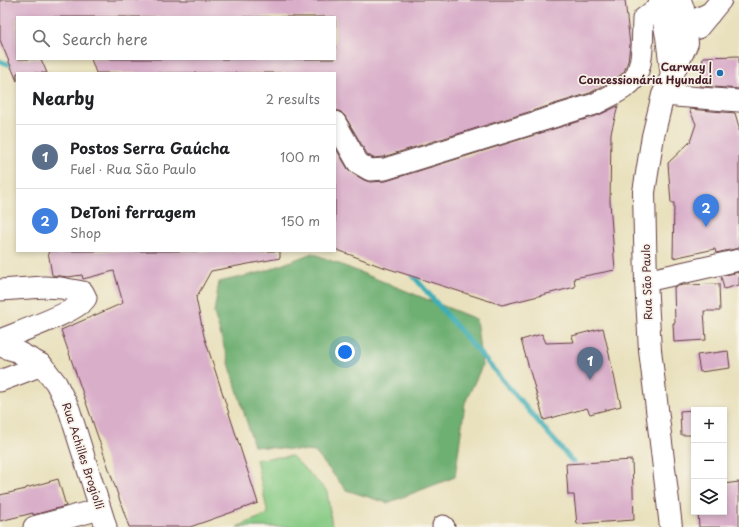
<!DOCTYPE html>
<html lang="en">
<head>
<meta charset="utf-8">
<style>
	:root { --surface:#fff; --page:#f6f6f6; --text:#202124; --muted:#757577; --line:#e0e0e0; --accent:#2563eb }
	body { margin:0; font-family:"Playpen Sans",sans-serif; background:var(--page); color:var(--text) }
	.controls { position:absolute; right:12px; bottom:12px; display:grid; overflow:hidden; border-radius:0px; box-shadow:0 2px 6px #0003 }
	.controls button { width:36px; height:36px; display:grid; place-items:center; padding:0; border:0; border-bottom:1px solid var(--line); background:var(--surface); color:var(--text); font:20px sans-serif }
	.you { position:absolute; left:345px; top:352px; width:14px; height:14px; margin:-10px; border:3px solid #fff; border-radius:50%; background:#1a73e8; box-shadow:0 0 0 6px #1a73e833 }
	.badge { display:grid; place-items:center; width:26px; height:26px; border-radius:50%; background:var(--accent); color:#fff; font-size:13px; font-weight:700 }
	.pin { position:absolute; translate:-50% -33px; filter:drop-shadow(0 1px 2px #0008) }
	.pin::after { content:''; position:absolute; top:21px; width:14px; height:12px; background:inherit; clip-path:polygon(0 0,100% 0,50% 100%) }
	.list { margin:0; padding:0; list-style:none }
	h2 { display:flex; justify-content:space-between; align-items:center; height:52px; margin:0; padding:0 16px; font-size:17px }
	h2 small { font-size:13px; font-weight:400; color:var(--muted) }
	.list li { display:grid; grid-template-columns:26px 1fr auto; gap:12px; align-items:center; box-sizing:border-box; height:64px; padding:0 16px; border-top:1px solid var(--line) }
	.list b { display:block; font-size:15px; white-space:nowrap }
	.list p { margin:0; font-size:13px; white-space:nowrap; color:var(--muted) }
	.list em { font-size:13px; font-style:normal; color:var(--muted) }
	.icon { flex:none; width:22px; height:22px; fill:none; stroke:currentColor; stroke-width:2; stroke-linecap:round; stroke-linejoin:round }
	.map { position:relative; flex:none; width:739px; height:527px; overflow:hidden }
	.search { position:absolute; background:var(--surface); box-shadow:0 2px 6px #0003; left:16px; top:16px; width:320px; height:44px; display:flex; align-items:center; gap:10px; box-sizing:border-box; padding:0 14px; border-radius:0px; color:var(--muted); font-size:15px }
	.panel { position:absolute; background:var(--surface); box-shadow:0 2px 6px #0003; left:16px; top:72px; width:320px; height:180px; border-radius:0px }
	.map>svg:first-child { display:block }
	.green { fill:#88cb85; stroke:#697558 }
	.forest { fill:#6eaf72; stroke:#5c674e }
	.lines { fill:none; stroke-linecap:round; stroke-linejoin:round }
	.stream { stroke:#3daeb6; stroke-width:5 }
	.building { fill:#d9aec9 }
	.minor-casing { stroke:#623c41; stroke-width:23 }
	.major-casing { stroke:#623c41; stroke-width:24 }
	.minor { stroke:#fff; stroke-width:21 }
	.major { stroke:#fff; stroke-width:22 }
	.poi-dot { fill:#1f6fb2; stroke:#f7f3e8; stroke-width:1.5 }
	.labels { text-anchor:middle; stroke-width:3.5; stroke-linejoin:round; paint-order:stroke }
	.poi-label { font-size:11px; font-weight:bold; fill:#4a1f2b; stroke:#f7f3e8; text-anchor:end }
	.street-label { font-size:11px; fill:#4a1f2b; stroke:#f7f3e8 }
</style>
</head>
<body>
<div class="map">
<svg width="739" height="527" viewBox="0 0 739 527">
	<rect width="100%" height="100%" fill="#f7f3e8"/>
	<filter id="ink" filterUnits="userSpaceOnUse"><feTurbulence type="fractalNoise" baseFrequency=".025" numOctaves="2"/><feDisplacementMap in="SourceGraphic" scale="8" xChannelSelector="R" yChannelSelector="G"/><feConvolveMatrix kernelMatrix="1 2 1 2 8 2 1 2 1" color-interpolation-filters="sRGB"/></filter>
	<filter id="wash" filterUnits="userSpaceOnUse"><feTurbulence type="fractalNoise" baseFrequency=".012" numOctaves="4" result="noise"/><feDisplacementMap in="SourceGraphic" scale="16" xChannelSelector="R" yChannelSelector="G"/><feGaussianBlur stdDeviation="0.9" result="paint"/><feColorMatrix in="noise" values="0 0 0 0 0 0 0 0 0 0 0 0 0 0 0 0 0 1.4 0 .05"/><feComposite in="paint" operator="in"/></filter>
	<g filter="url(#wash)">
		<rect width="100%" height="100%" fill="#e9e1bd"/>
		<!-- green -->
		<path class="green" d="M292,456l35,35 5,36h-95l31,-13 -12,-55z"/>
		<!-- forest -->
		<path class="forest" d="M312,253l164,66 6,47 -17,37 -10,74 -68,26 -41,-13 -31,-38 -61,-6 -40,-133 5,-31 44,-10z"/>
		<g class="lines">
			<!-- stream -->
			<g class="stream">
				<path d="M0,61l16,6"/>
				<path d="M410,272l168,196"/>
			</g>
		</g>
		<g id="blocks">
			<!-- building -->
			<g class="building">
				<path d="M0,0h625l5,45 -2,16 -4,11 -10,8 -24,13 -207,64 -10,1 -6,-4 -22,-38 -4,-4 -6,-2v-37h-239l-5,-14h244v-42h-318v42h24l6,14h-30v8l-17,-41z"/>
				<path d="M739,56v33l-39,-3 3,-29z"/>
				<path d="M618,106l-7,27 -1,69 5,68 -41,8 1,9 -73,18 -125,-40 -42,-16v-102l13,22 4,4 12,7 6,2 16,-1 213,-66z"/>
				<path d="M689,109l46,4 4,14v121l-23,5 -1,-4 -42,9 1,-55h-3l-3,-40 22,-21 6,-18z"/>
				<path d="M48,251h232v7l-69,13 -15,27 8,38 54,167 -68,24h-61l-68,-197 62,-27 -9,-32 -31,8 -1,-4 -14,2 -16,-2z"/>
				<path d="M739,272v13l-15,4 -3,-13z"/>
				<path d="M719,284l1,27h-16l2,29 -32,2 -1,-19h2l-1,-36 9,-2z"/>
				<path d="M603,328l18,78 -31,8 -3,-6 -43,12 -23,-80 21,-6 4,9 28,-1 -2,-6z"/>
				<path d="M728,351l2,17 -30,4 -3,-17z"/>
				<path d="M694,410v25h-13l-1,-24z"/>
				<path d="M632,460l2,60 -57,4 -3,-29h-6l-2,-31z"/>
				<path d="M58,479l8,27 -33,9v-2l-33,8v-26l26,-6v-1z"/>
				<path d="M739,482v45h-40l-1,-15h26v-28z"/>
			</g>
		</g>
	</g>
	<g filter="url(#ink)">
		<use href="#blocks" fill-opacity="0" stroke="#623c41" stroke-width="1"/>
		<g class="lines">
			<defs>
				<g id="minor">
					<path d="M698,28l23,-28"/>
					<path d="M663,95l76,6"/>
					<path d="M335,122l23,41 12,7 15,-1 210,-65c11,-6 23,-11 33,-19 17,-12 14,-47 15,-66l18,-14"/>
					<path d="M646,281l93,-21"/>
					<path d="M0,290l44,-3 17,1 22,4 3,6c-6,13 -70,35 -86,42"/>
					<path d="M0,346l16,5 26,14 14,18 13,26 37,118"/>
					<path d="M0,381l42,-16"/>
					<path d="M443,526l1,1"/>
					<path d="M34,527l66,-18"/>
				</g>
				<g id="major">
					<path d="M660,0l7,37 5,39"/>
					<path d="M675,16l3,7h11l20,-9"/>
					<path d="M671,527l-21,-177 -4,-69 -2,-89 9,-56 10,-41 24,-52 -4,-34 -3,-9"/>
				</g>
			</defs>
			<!-- minor casing -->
			<use href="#minor" class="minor-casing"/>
			<!-- major casing -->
			<use href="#major" class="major-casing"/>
			<!-- minor -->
			<use href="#minor" class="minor"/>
			<!-- major -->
			<use href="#major" class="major"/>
		</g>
	</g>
	<!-- markers -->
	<circle class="poi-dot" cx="720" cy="73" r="4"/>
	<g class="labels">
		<!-- poi labels -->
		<g class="poi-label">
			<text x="712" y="71">Carway |<tspan x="712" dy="13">Concessionária Hyundai</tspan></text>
		</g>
		<!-- street labels -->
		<g class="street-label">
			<text transform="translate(647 282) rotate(-92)" y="4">Rua São Paulo</text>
			<text transform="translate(83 456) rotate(72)" y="4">Rua Achilles Brogiolli</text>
		</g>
	</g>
</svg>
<div class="controls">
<button>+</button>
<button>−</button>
<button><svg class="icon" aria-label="layers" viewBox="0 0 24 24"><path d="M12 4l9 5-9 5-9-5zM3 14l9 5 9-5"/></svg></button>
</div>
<div class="you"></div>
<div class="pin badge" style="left:590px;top:380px;background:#5c6f8a">1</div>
<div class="pin badge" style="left:706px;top:227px;background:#3f7fe0">2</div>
<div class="search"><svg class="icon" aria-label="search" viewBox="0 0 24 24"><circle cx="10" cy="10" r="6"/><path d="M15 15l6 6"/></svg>Search here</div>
<section class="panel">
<h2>Nearby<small>2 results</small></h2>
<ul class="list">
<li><span class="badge" style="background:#5c6f8a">1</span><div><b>Postos Serra Gaúcha</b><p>Fuel · Rua São Paulo</p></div><em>100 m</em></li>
<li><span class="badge" style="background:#3f7fe0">2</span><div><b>DeToni ferragem</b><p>Shop</p></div><em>150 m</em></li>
</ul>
</section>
</div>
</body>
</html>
